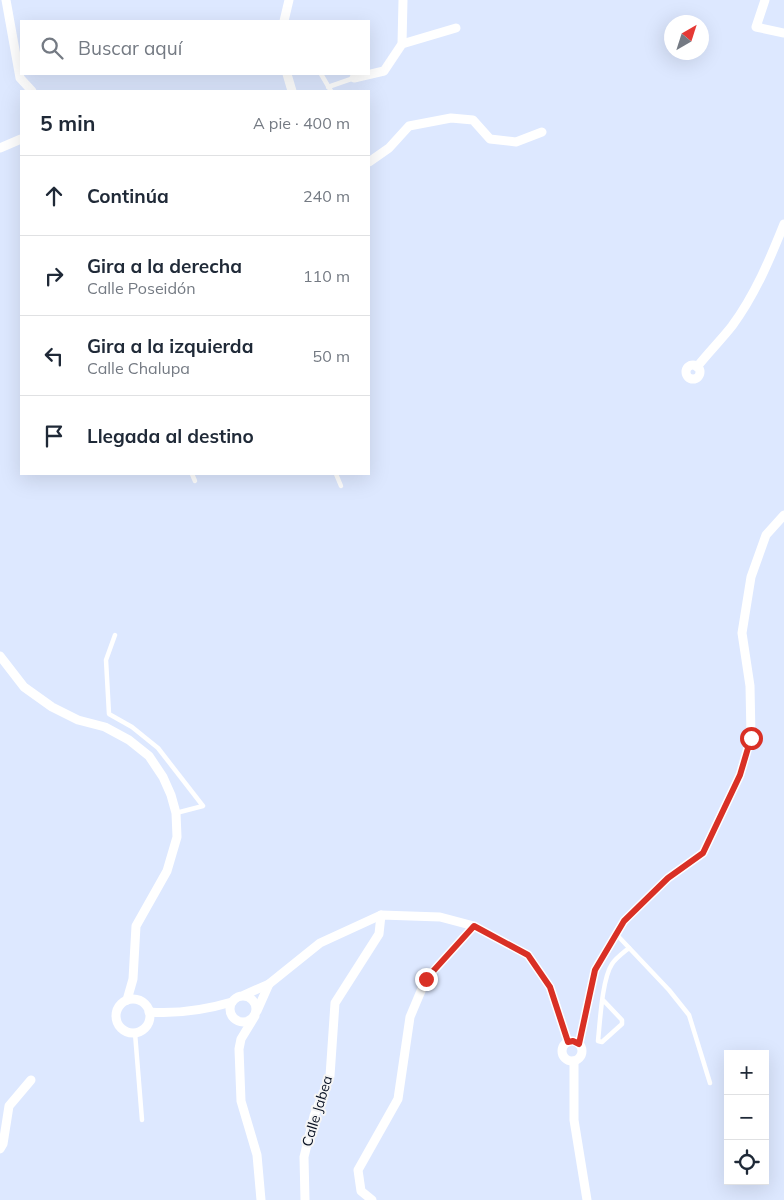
<!DOCTYPE html>
<html lang="es">
<head>
<meta charset="utf-8">
<style>
	:root { --surface:#fff; --page:#f6f6f7; --text:#1f2937; --muted:#747a83; --line:#e0e1e3 }
	body { margin:0; font-family:Mulish,sans-serif; background:var(--page); color:var(--text) }
	.controls { position:absolute; right:15px; bottom:15px; display:grid; overflow:hidden; border-radius:0px; box-shadow:0 5px 20px #0002 }
	.controls button { width:45px; height:45px; display:grid; place-items:center; padding:0; border:0; border-bottom:1px solid var(--line); background:var(--surface); color:var(--text); font:25px sans-serif }
	.compass { position:absolute; left:664px; top:15px; width:45px; height:45px; border-radius:50%; background:var(--surface); box-shadow:0 5px 20px #0002; rotate:39deg }
	.stop { position:absolute; width:15px; height:15px; margin:-11px; border:4px solid #d93025; border-radius:50%; background:#fff }
	.stop.end { background:#d93025; border-color:#fff; box-shadow:0 1px 5px #0008 }
	.list { margin:0; padding:0; list-style:none }
	h2 { display:flex; justify-content:space-between; align-items:center; height:65px; margin:0; padding:0 20px; font-size:21px }
	h2 small { font-size:16px; font-weight:400; color:var(--muted) }
	.list li { display:grid; grid-template-columns:32px 1fr auto; gap:15px; align-items:center; box-sizing:border-box; height:80px; padding:0 20px; border-top:1px solid var(--line) }
	.list b { display:block; font-size:19px; white-space:nowrap }
	.list p { margin:0; font-size:16px; white-space:nowrap; color:var(--muted) }
	.list em { font-size:16px; font-style:normal; color:var(--muted) }
	.icon { flex:none; width:28px; height:28px; fill:none; stroke:currentColor; stroke-width:2; stroke-linecap:round; stroke-linejoin:round }
	.map { position:relative; flex:none; width:784px; height:1200px; overflow:hidden }
	.search { position:absolute; background:var(--surface); box-shadow:0 5px 20px #0002; left:20px; top:20px; width:350px; height:55px; display:flex; align-items:center; gap:12px; box-sizing:border-box; padding:0 18px; border-radius:0px; color:var(--muted); font-size:19px }
	.panel { position:absolute; background:var(--surface); box-shadow:0 5px 20px #0002; left:20px; top:90px; width:350px; height:385px; border-radius:0px }
	.map>svg:first-child { display:block }
	.lines { fill:none; stroke-linecap:round; stroke-linejoin:round }
	.service { stroke:#fff; stroke-width:4.5 }
	.minor { stroke:#fff; stroke-width:9 }
	.route { stroke:#d93025; stroke-width:6 }
	.labels { text-anchor:middle; stroke-width:4; stroke-linejoin:round; paint-order:stroke }
	.street-label { font-size:14px; fill:#071022; stroke:#f5f5f5 }
</style>
</head>
<body>
<div class="map">
<svg width="784" height="1200" viewBox="0 0 784 1200">
	<rect width="100%" height="100%" fill="#dde8ff"/>
	<g class="lines">
		<!-- service -->
		<g class="service">
			<path d="M321,74l10,17"/>
			<path d="M328,87l26,-9"/>
			<path d="M192,474l3,7"/>
			<path d="M336,474l5,12"/>
			<path d="M115,635l-9,25 3,54 23,13 26,21 45,58 -27,7"/>
			<path d="M616,934l53,56 20,25 21,68"/>
			<path d="M603,1000l19,20v4l-20,18 -4,-1c2,-19 4,-62 14,-77 4,-6 11,-11 17,-16"/>
			<path d="M135,1033l7,87"/>
		</g>
		<!-- minor -->
		<g class="minor">
			<path d="M6,0l14,78 12,13"/>
			<path d="M765,0l-9,27 28,6"/>
			<path d="M284,21l5,-21"/>
			<path d="M402,44l54,-16"/>
			<path d="M287,74l5,17"/>
			<path d="M354,78l30,-7 18,-27 1,-44"/>
			<path d="M0,148l21,-9"/>
			<path d="M369,162l20,-14 20,-22 42,-8 22,2 17,19 26,3 26,-10"/>
			<circle cx="693" cy="372" r="7"/>
			<path d="M697,367c11,-14 24,-27 35,-41 23,-31 38,-67 52,-102"/>
			<path d="M0,656l24,31 28,20 26,13 27,7 24,13 20,16 14,21 8,18 5,18 1,24 -10,34 -31,55 -3,53 -6,21"/>
			<path d="M244,995l25,-11 51,-41 61,-28 59,2 34,9 54,29 22,32 18,55"/>
			<circle cx="243" cy="1009" r="13"/>
			<circle cx="133" cy="1016" r="17"/>
			<path d="M257,1011l12,-27"/>
			<path d="M149,1012c28,2 56,-2 83,-10"/>
			<path d="M255,1016l-14,23 -2,10 2,52 16,54 4,45"/>
			<circle cx="572" cy="1051" r="10"/>
			<path d="M579,1044l16,-74 29,-49 44,-43 35,-25 37,-78 11,-38 -1,-51 -8,-53 9,-56 15,-42 18,-20"/>
			<path d="M574,1061v59l13,80"/>
			<path d="M0,1149l3,-5 6,-38 22,-26"/>
			<path d="M305,1200l-1,-43 10,-41 16,-40 5,-73 44,-69 2,-19"/>
			<path d="M372,1200l-11,-9 -3,-21 40,-71 12,-82 16,-38 48,-53"/>
		</g>
	</g>
	<g class="lines">
		<!-- route -->
		<path class="route" d="M426,979l48,-53 54,29 22,32 18,55 5,-1 6,3 16,-74 29,-49 44,-43 35,-25 37,-78 11,-37"/>
	</g>
	<g class="labels">
		<!-- street labels -->
		<g class="street-label">
			<text transform="translate(317 1111) rotate(-73)" y="5">Calle Jabea</text>
		</g>
	</g>
</svg>
<div class="controls">
<button>+</button>
<button>−</button>
<button><svg class="icon" aria-label="locate" viewBox="0 0 24 24"><circle cx="12" cy="12" r="6"/><path d="M12 2v4M12 18v4M2 12h4M18 12h4"/></svg></button>
</div>
<svg class="compass" viewBox="-18 -18 36 36"><path d="M0-13l5 13h-10z" fill="#e53935"/><path d="M0 13l5-13h-10z" fill="#747a83"/></svg>
<div class="stop" style="left:751px;top:738px"></div>
<div class="stop end" style="left:426px;top:979px"></div>
<div class="search"><svg class="icon" aria-label="search" viewBox="0 0 24 24"><circle cx="10" cy="10" r="6"/><path d="M15 15l6 6"/></svg>Buscar aquí</div>
<section class="panel">
<h2>5 min<small>A pie · 400 m</small></h2>
<ul class="list">
<li><svg class="icon" aria-label="ahead" viewBox="0 0 24 24"><path d="M12 20V5M6 11l6-6 6 6"/></svg><div><b>Continúa</b></div><em>240 m</em></li>
<li><svg class="icon" aria-label="right" viewBox="0 0 24 24"><path d="M7 20v-9h11M14 6l5 5-5 5"/></svg><div><b>Gira a la derecha</b><p>Calle Poseidón</p></div><em>110 m</em></li>
<li><svg class="icon" aria-label="left" viewBox="0 0 24 24"><path d="M17 20v-9H6M10 6l-5 5 5 5"/></svg><div><b>Gira a la izquierda</b><p>Calle Chalupa</p></div><em>50 m</em></li>
<li><svg class="icon" aria-label="arrive" viewBox="0 0 24 24"><path d="M6 21V4h12l-3 4 3 4H6"/></svg><div><b>Llegada al destino</b></div></li>
</ul>
</section>
</div>
</body>
</html>
